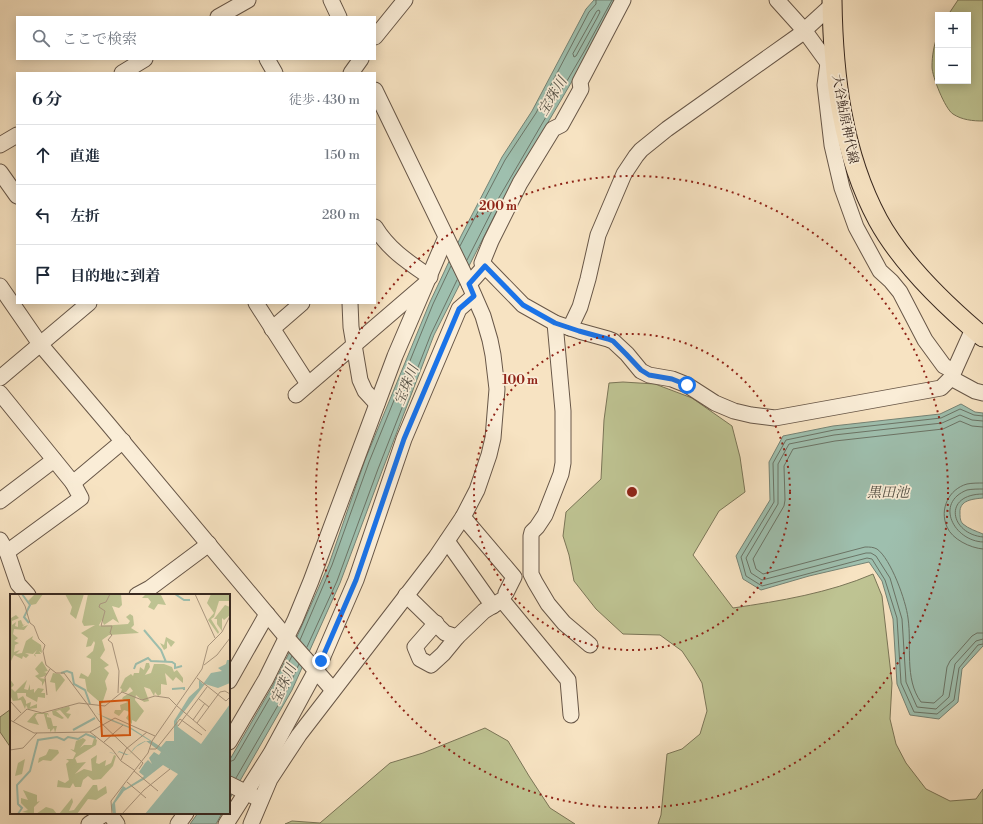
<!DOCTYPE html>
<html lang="ja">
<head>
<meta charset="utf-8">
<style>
	:root { --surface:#fff; --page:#f6f6f7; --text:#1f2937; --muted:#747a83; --line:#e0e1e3 }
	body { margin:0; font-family:"Libre Bodoni","Noto Serif JP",serif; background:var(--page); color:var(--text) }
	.controls { position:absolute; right:12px; top:12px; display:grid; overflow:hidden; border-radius:0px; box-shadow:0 2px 10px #0003 }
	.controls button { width:36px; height:36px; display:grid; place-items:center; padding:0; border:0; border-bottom:1px solid var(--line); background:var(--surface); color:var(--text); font:20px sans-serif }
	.stop { position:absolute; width:12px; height:12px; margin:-9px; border:3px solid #1a73e8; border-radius:50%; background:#fff }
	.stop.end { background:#1a73e8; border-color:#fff; box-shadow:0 1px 4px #0008 }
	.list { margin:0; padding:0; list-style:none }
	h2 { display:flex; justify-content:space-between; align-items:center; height:52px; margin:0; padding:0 16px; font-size:17px }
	h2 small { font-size:13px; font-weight:400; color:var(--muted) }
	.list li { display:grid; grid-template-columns:26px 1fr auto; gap:12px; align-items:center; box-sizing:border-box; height:60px; padding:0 16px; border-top:1px solid var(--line) }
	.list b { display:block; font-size:15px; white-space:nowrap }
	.list em { font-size:13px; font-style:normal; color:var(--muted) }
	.icon { flex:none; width:22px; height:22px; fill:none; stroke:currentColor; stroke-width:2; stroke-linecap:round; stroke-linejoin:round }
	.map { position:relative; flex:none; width:983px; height:824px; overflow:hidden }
	.search { position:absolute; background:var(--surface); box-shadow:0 2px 10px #0003; left:16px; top:16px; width:360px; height:44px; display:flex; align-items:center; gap:10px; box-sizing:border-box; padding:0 14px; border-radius:0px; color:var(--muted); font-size:15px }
	.panel { position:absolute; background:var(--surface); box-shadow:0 2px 10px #0003; left:16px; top:72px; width:360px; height:232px; border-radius:0px }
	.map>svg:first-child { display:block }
	.green { fill:#bec392; stroke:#7b7658 }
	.water { fill:#9ebfae; stroke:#758375 }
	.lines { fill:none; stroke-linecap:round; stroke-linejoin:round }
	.shore { stroke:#6b7466; stroke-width:1 }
	.minor-casing { stroke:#685748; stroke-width:17 }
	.major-casing { stroke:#38281f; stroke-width:21 }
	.minor { stroke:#faedd7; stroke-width:15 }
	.major { stroke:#f7e3c2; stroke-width:19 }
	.route { stroke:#1a73e8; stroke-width:5 }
	.ring { fill:none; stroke:#8f2418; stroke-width:2; stroke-dasharray:2 4 }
	.labels { text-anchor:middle; stroke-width:3.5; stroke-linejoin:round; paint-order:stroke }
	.street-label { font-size:13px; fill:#38281f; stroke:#faedd7 }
	.water-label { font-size:14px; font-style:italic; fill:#524e43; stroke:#faedd7 }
	.inset-river { fill:none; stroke:#9ebfae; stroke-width:2 }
	.inset-road { fill:none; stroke:#ab9881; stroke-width:1 }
	.view { fill:#df570d; fill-opacity:0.15; stroke:#df570d; stroke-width:2 }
	.inset-edge { fill:none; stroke:#38281f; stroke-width:2 }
	.centre { fill:#8f2418; stroke:#faedd7; stroke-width:2 }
	.ring-label { font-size:12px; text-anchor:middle; font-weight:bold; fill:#8f2418; stroke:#faedd7; stroke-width:3.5; stroke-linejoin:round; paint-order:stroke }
</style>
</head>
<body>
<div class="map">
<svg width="983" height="824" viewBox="0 0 983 824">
	<rect width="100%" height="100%" fill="#f7e3c2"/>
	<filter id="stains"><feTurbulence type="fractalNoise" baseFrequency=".005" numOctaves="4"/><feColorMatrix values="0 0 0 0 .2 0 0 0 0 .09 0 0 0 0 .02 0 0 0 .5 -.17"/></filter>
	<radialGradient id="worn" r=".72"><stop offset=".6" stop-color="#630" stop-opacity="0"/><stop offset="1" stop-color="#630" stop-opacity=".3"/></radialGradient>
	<!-- green -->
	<g class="green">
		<path d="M958,0h25v121c-10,0 -21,-1 -30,-7 -8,-5 -21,-38 -21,-47 0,-12 2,-22 6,-33v47h30v-66h-20z"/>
		<path d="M623,382l32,2 37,14 40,28 8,31 5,35 -26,19 -26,44 40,53c47,-7 96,-15 140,-34l9,22 10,87 -2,36 6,25 10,19 20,26 24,12 26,-2 7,-10v35h-325l3,-9 6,-61 15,-5 18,-15 7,-23 -5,-28 -8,-14 -12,-18 -22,-16 -37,-1 -27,-25 -22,-28 -5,-26 -6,-19 3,-24 35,-33 3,-59 5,-37z"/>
		<path d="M11,709v39l-11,-16v-15z"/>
		<path d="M485,728l23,13 21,35 21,32 25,16h-290l7,-3 28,2 70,-60 33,-10z"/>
	</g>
	<!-- water -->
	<g class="water">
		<path d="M594,0h22l-27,52 -88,151 -67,132 -52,136 -42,112 -48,107 -63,110v-39l43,-74 24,-48 33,-75 36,-104 65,-158 31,-66 41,-79 30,-46 54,-102z"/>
		<path d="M961,404l14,8 8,1v85c-10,1 -24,2 -23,15 0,4 0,8 3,11 6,5 13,7 20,10v112l-21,23 -4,33 -19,17 -29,-4 -13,-31 -4,-65 -11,-38 -13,-19 -60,14 -48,14 -18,-11 -7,-23 34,-56 -1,-38 14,-26 50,-10 107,-12z"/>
		<path d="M198,813h24l-6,11h-26z"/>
	</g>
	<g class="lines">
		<!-- shore -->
		<g class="shore">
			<path d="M597,11l2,-1 1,2 -3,6 -21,38 -2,1 -1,-3z"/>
			<path d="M460,246l45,-86 31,-47 53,-101 7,-8v-4"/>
			<path d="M467,260l30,-59 88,-151 27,-50"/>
			<path d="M983,416l-9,-1 -14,-6 -19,9 -107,12 -48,10 -13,23 1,39 -33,55 5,19 16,10 105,-28 5,1 13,21 12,38 4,65 13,29 23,2 17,-14 5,-32 19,-23 5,-1"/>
			<path d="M983,421l-11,-1 -12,-5 -18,8 -108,12 -45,9 -11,20v40l-32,54 5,15 11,7 104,-27h5l5,3 14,22 12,41 4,63 11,25 19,2 13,-12 6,-33 21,-23 7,-2"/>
			<path d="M983,427l-11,-1 -12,-5 -17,8 -108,12 -42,8 -9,17 1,34 -1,6 -31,53 3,10 7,5 102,-27c5,0 8,0 12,2 14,10 29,52 31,69 4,27 -4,61 13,84l13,1 9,-8 4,-28 3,-6 22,-25 5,-3h6"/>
			<path d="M983,483c-5,0 -11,0 -16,1 -18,5 -28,25 -20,43 5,12 23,21 36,22"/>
			<path d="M983,489c-5,0 -11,0 -16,1 -33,13 -13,51 16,52"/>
			<path d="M983,494c-41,0 -33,40 0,43"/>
			<path d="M300,640l32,-75 37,-103 64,-158 18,-38"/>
			<path d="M307,647l30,-66 41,-112 53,-135 26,-54"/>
			<path d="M229,762l5,-2 41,-71 17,-33"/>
			<path d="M236,778l52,-90 11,-24"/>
		</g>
		<defs>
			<g id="minor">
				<path d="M331,0l8,17"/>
				<path d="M777,0l27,30 24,33 7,2"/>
				<path d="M218,17l30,-17"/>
				<path d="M375,37l30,-37"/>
				<path d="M267,59l8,14"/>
				<path d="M828,63l-3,22 7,60 10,43 14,39 24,44 11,10 9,11 25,48 19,26 10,5"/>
				<path d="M122,73l23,-14"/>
				<path d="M351,73l10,-14"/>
				<path d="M0,145l17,-10"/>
				<path d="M0,172l17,24"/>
				<path d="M375,227c14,23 33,35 55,50"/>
				<path d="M485,266l-3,-3 9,-22 29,-58 33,-54 8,-4 20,-36 -1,-7 43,-82"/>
				<path d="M469,284l16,-18 38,39 32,18 24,8 29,8 5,2 14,13 14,17 8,4 23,4 15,6 28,18 19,8 17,4 24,3 166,-30 10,-10 22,-49"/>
				<path d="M0,286l40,58 68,80 179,214 46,52"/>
				<path d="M256,303l52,81"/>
				<path d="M350,303l1,24 9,53 5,11 12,13"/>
				<path d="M555,323l8,88v52l-2,11 -16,41 -8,12 -5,5 -1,4v38l4,8 13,22 16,19 26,22"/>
				<path d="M570,328l10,-21 8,-28 10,-44 26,-61 12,-18 5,-6 26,-21 131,-93 34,-31"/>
				<path d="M272,329l30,-26"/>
				<path d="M0,378l89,-75"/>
				<path d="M951,378l24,13 8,2"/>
				<path d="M0,393l73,90 50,-42"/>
				<path d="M296,395l128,-110"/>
				<path d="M0,501l54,-41"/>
				<path d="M463,517l51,60 -8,16"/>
				<path d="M0,540l7,12 11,32 10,11"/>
				<path d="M447,541l46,65"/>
				<path d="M7,552l74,-54 -8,-15"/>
				<path d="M137,595l13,-7 59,-44"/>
				<path d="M406,595l39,38 12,4 27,-26 18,-11 66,80 3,35"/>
				<path d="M436,623l-21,24 5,12 11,6 12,-11 14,-17"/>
				<path d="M229,681l38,-67"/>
				<path d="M229,742l37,-63 29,-59 16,-39 84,-225 51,-119"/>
				<path d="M229,784l26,13"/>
				<path d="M109,813l8,11"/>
				<path d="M89,824l17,-11"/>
				<path d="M178,824l8,-11"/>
				<path d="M226,824l45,-71 50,-92 35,-81 48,-141 55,-130 15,-13"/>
				<path d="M251,824l19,-45 29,-44 137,-178 27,-40 14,-27 12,-35 4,-17 4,-49 -4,-34 -3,-15 -7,-24 -14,-32 -94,-194"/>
			</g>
			<path id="major" d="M832,0c1,75 10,153 46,220 24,44 67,85 105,117"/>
		</defs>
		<!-- minor casing -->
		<use href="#minor" class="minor-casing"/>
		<!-- major casing -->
		<use href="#major" class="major-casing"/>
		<!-- minor -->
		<use href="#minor" class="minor"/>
		<!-- major -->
		<use href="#major" class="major"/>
	</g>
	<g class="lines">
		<!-- route -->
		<path class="route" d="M321,661l35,-81 48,-141 55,-130 15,-13 -5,-12 16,-18 38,39 32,18 24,8 29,8 5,2 13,13 15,16 8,5 23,4 15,6"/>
	</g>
	<!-- distance rings -->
	<g class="ring">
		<circle cx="632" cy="492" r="158"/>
		<circle cx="632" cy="492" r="316"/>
	</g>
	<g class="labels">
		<!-- street labels -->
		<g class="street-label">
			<text transform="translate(846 119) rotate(79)" y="5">大谷鮎原神代線</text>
		</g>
		<!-- water labels -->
		<g class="water-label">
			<text transform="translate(552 96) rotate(-59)" y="5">宝珠川</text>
			<text transform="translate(406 385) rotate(-68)" y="5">宝珠川</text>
			<text x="888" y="497">黒田池</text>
			<text transform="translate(283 684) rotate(-66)" y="5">宝珠川</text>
		</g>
	</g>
	<!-- overview -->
	<g transform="translate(10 594)">
		<rect width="220" height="220" fill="#f7e3c2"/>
		<path d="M25,0h8l-7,10 -5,1 -3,-4zM55,0h19l-8,25 -6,-5 2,-7zM78,0h33l1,11 -3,3 -7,-2 7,17 -6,-4 -9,6 -2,-5 -3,5 1,1 28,-2 2,-3 -4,-4 4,-3 3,2 1,9 -3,3 8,5 -30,2 -7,5 3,10 -5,8 9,7 -5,3 5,5 -4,8 2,8 -5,15 -15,-13 -2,-12 -6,-1 2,-5 7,4 3,-5v-13l-5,-2 7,-6 2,-8 -1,-2 -3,5 -5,1 2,-9 -7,-5 14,-8 -11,1 -2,-4zM136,0l15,1 5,10 -8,-1 -4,6 -6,-3 3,-5 -3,-4h-6zM201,0h19v7h-11l-5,16 -3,2 8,13 -1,2 -10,-14 6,-7 -7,-10zM215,11l5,2v8l-6,5 -2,-2v13l-5,-7v-5h-3zM6,21l3,3 -7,3v4l4,-3 -1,4 3,1v-6l3,-1 2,5 2,-1 -3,3 6,-2 -4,5 -10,-1 -1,5 5,4 -4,3 5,2 -4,2 -1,7 6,-2 -4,4 6,-1 4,-12 7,-5 -1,3 9,6 1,8 -3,-2 2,3h-6l1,3 -2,-2 3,-5 -4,4 -8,-1 4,2 -3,3 -3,-2 -1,3 -8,-4 -4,8 1,-45zM156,43l9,5 -4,5 -4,-6v7l-3,2 -4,-7 4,2zM32,67l6,10 -4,1 3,1 -2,3 -6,2 7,1 -4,7v-4l-7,-6 4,-2 -4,-5zM136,69h3l1,4 -5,8 6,-2 3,-9h10l8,3 2,5 3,-2 6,8v5l-7,-6 -3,4 -8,-8 2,12 -6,-1v10l-3,2 -3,-4 -1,4 -4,-7 -6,-2 5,14 -5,1 -8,-7 -1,5 9,11 -8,11 -4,-2v4l-6,-6 4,-6 -6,-2 -5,6 -5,-3 1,-3h6l-1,-5 8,-3 -6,-3 1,-2 10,-6 -3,-4 -4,5h-5l1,-3 -2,-1 5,-10 6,-4 2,2 1,-3h5l1,-6 4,3zM43,79l7,1 5,6 -9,12 -1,-9 -5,-1zM0,85l4,6 -3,3 4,4 12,-12 -3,9 4,1 2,-6v6l4,-1v4l4,-5 6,1 -3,4h4v5l-7,-1 -1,5 -11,-6v-3h-9l1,6 5,-3 3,5v3l5,-2 -1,5 7,-3v4l-9,1 -2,-4 -1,4 -4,-9 -8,1 -3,-6zM59,112l1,3 -4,4 5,1 -3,5 -8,-9 -4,1 8,7 -2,1 -9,-4 -1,-4zM25,119h13l1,3 -2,-2v3l4,1 2,8h4l-2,7 -1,-5 -4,4v-3h-2l-4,-15h-7l-2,3 4,8 -12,-3zM73,144l3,2 -6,8 4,-3h8l2,-7 3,2 -1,5 -21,13 2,5 9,-1 -11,12 9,-5 8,2 -1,-12 6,-4 -1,8 3,1 7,-4 -1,6 6,-3 3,-8 2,1 -3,10 -12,13 -8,1 -5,-4 -5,4 -2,7h-6l-2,-4 -3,5 -13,-1 1,-7 7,3 4,-3 -3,-16 3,-3 -3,-2h7l3,-6 -6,-4 4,1 2,-9zM39,155l9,1 1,3 -8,8 -8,-1 -5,3 1,-5 7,-3zM15,165l-3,15 -7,2 3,-13zM83,191h4l1,6 8,-5 1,7 -11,7 -8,-1 -11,15h-18l13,-16 1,4 -4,9 5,-1zM13,196l14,5v7l3,-1 -6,6v7l-12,-2 6,-2 -7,-7v-5l7,2zM36,213l7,2 4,5h-21z" fill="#bec392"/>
		<path d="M217,66h3v23l-12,5 -13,-4 -28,37 1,6 23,17 29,-40v110h-85l33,-40 -15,-9 -18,14 -21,12 -9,12 1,11h-3l-2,-8 12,-20 3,2 16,-10 2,-2 -5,-4 6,-9 3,-3 4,4 -3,-6 5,-6 5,3 2,-3 -15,-11 -10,6 -7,8h-3l-7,-3 -2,2 -6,-1 -2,-1 8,2 2,-3 10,4 5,-7 5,-4 6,-3h5l-21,-13 -20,-8 -13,-7 34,14 31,20 5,-6h8v-20l15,-24 10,-9v-8l4,4 8,-11 11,-2 -4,-3 8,-4z" fill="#9ebfae"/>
		<path class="inset-river" d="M12,0l8,11 -6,12 5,6M165,0l9,6h6M134,36l17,20 5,12M124,75l2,-5 12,-6 3,3 21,1 3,2v4l7,-2M51,79l6,-2 5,2 2,11 11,6 5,14M162,95l12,-1v2M63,136l22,-12M8,220l4,-6 -4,-4 -1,-19 13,-14 8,-31 19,-3 7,3 4,-3 10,2 8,-5 10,4"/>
		<path class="inset-road" d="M8,0l7,12 5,17 4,3 5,13 6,6 -2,6 3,14 10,8h8l24,32M100,0l-4,8 -6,2 -1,3 6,4 -4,15h11l-2,7 2,2 -4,5 4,3 7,28 -1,22M185,0l20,44M194,71l13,-10 13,-17M187,84l29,23 4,-4M37,101l-2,-18 5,-8M189,105l10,8M0,107l11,12M78,111l11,16 44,42 -4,6M167,112l29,25M0,126l24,13 56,-1 22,17 9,12 13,9M183,126l12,-17M3,128l14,-13 15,4 37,-10 26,3 17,-14 20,8 13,-4 14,2 8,8M187,129l23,-31 5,-1 5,3M168,132l29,-39M80,138l25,-14 40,18M94,148l19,-17M140,155h6l24,-30 22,16M0,156l13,-2 14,-15M111,166l5,-11 21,-17M124,177l24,20M117,188l19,16M102,220l-1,-13 37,-48 4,-12 50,-72 6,-23 14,-14 8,-16M112,220l22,-24 26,-21"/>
		<path class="view" d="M119,106l1,35 -28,1 -2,-34z"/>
		<rect width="220" height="220" class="inset-edge"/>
	</g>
	<circle cx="632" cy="492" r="6" class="centre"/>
	<g class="ring-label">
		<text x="498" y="210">200 m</text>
		<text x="520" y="384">100 m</text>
	</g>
	<rect width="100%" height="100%" filter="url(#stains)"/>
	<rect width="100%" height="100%" fill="url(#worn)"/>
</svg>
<div class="controls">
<button>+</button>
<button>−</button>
</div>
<div class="stop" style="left:687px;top:385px"></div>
<div class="stop end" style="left:321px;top:661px"></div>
<div class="search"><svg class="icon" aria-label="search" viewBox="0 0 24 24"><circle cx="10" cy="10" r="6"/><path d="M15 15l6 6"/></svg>ここで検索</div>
<section class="panel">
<h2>6 分<small>徒歩 · 430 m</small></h2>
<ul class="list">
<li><svg class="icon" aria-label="ahead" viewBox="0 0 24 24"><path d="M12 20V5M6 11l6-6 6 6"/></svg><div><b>直進</b></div><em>150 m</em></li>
<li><svg class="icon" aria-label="left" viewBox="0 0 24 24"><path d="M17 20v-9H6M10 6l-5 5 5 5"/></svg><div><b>左折</b></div><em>280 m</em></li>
<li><svg class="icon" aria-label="arrive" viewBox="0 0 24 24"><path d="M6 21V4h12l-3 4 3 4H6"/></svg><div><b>目的地に到着</b></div></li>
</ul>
</section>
</div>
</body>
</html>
